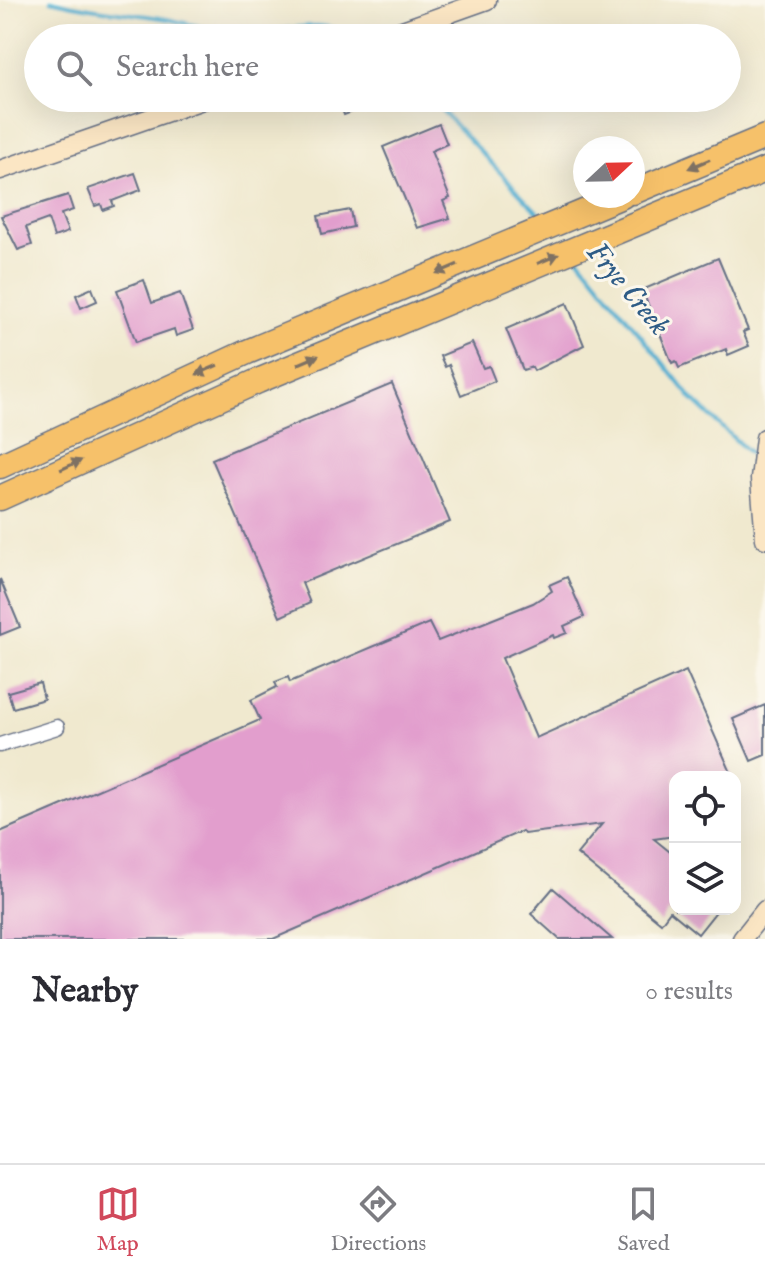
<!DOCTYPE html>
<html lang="en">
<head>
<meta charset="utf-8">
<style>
	:root { --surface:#fff; --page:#f2f2f3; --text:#2b2b33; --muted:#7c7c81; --line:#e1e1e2; --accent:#d1495b }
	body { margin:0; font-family:"IM FELL English",serif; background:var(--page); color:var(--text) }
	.controls { position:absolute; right:24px; bottom:24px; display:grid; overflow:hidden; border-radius:16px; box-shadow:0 8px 32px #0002 }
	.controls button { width:72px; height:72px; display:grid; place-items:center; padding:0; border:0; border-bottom:2px solid var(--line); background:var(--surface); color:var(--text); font:40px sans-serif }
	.compass { position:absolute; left:573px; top:136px; width:72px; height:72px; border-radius:50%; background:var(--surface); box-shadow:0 8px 32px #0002; rotate:68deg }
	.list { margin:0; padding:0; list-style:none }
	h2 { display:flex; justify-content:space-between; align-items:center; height:104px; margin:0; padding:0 32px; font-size:34px }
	h2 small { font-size:26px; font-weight:400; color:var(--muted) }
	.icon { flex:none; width:44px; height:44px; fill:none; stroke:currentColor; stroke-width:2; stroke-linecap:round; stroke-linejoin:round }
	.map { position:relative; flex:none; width:765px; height:939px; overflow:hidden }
	.search { position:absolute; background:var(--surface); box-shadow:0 8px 32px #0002; left:24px; right:24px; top:24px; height:88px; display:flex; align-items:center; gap:20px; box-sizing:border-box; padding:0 28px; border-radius:44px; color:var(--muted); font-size:30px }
	.sheet { height:224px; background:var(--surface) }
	nav { display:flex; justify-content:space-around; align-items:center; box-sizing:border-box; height:112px; border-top:2px solid var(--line); background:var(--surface); font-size:22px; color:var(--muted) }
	nav a { display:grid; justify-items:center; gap:4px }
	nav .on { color:var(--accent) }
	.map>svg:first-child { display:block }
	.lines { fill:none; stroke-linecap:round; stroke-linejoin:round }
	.stream { stroke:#52afd1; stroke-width:4 }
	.building { fill:#e29ecd }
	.street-casing { stroke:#667086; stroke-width:17 }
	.secondary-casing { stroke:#667086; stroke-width:21 }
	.highway-casing { stroke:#667086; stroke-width:27 }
	.street { stroke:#fff; stroke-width:14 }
	.secondary { stroke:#fbe6c4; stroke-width:18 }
	.highway { stroke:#f6c16b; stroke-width:24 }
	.oneway { fill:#7e7164 }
	.labels { text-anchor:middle; stroke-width:6; stroke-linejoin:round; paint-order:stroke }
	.water-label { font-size:30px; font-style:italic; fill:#2e5c86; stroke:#fbf7ec }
</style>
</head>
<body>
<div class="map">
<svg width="765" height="939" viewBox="0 0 765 939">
	<rect width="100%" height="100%" fill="#fbf7ec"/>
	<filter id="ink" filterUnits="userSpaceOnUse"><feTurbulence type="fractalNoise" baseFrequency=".0125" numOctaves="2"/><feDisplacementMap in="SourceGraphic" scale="16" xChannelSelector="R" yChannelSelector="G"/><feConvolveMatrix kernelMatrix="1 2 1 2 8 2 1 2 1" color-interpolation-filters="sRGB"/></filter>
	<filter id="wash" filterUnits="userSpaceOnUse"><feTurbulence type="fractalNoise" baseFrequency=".006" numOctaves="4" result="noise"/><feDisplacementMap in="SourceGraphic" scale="32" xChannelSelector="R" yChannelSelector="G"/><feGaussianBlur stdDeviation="1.8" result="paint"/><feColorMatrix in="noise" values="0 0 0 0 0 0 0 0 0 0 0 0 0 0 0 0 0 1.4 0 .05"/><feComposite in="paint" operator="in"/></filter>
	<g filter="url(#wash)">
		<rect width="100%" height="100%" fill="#f0e9cf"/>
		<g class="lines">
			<!-- stream -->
			<g class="stream">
				<path d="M51,0c37,10 73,12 110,18 24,4 48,12 73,15 49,4 76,-21 126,5"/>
				<path d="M430,98l113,120"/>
				<path d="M578,257l115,143 65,61"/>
			</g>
		</g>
		<g id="blocks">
			<!-- building -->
			<g class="building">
				<path d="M338,98h28l3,8 -25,9z"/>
				<path d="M439,124l8,20 -16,7 19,47 -7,3 7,17 -33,10 -34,-81z"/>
				<path d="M135,173l6,17 -29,11 2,5 -11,4 -2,-6 -6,2 -7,-17z"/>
				<path d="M68,195l5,15 -12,4 7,18 -14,5 -6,-18 -22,8 6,18 -14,5 -17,-34z"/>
				<path d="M350,210l3,17 -31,7 -4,-18z"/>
				<path d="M718,258l30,72 -5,2 6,14 -21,9 -2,-6 -47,19 -3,-7 -4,2 -30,-73z"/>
				<path d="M144,280l8,23 28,-10 13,37 -17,6 -2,-7 -38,13 -19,-52z"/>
				<path d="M92,288l5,13 -16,7 -5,-13z"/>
				<path d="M567,303l17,42 -50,26 -2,-4 -9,3 -17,-41z"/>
				<path d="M472,343l11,25 6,-2 6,15 -34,14 -12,-30 -4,2 -5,-11z"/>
				<path d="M392,384l58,138 -148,61 8,20 -30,14 -68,-158z"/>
				<path d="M567,577l17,40 -20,9 3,7 -13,5 -1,-3 -51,23 34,80 150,-67 47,106h-58v59l-21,3 21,17v53h43l-20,25 -28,-23 -9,12 -84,-69 25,-30 -78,10 -2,-3 -249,108h-273v-107l260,-112 -9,-20 26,-13 -2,-5 13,-5 2,5 139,-59 9,18 95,-38 19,-12 -3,-6z"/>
				<path d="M0,579l20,48 -20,8z"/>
				<path d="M40,683l4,16 -31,9 -5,-16z"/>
				<path d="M765,705v50l-14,6 -18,-42z"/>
				<path d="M553,888l59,51h-53l-28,-25z"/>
			</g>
		</g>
	</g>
	<g filter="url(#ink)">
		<use href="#blocks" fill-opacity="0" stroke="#667086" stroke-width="2"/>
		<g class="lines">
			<defs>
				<path id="street" d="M0,745l57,-18"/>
				<g id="secondary">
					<path d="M380,38l107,-38"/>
					<path d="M0,170l208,-72"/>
					<path d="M765,438l-5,41 5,60"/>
					<path d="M742,939l23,-29"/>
				</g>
				<g id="highway">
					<path d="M633,192l132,-55"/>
					<path d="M0,466l247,-114 375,-156"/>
					<path d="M0,498l258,-117 507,-211"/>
				</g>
			</defs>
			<!-- street casing -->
			<use href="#street" class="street-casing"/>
			<!-- secondary casing -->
			<use href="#secondary" class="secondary-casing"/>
			<!-- highway casing -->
			<use href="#highway" class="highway-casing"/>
			<!-- street -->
			<use href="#street" class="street"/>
			<!-- secondary -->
			<use href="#secondary" class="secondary"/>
			<!-- highway -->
			<use href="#highway" class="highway"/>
		</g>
		<!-- one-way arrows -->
		<defs><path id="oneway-solid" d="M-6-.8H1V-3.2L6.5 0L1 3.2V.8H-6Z" transform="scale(2)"/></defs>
		<g class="oneway">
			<use href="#oneway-solid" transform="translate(699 164) rotate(157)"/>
			<use href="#oneway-solid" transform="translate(548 259) rotate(-23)"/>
			<use href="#oneway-solid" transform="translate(447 269) rotate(157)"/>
			<use href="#oneway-solid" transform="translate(308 360) rotate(-23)"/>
			<use href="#oneway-solid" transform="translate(207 370) rotate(156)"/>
			<use href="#oneway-solid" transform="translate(71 465) rotate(-25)"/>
		</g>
	</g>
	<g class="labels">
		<!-- water labels -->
		<g class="water-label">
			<text transform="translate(629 288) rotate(50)" y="10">Frye Creek</text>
		</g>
	</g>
</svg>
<div class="controls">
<button><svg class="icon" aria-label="locate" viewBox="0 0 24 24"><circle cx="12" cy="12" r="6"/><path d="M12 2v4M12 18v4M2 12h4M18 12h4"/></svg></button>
<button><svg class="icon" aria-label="layers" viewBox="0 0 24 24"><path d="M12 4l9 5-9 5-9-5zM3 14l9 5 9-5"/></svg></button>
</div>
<svg class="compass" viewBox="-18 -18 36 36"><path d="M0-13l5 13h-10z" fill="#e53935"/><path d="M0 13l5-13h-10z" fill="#7c7c81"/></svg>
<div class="search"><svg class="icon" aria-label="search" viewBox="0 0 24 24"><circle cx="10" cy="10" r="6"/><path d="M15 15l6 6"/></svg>Search here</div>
</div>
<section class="sheet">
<h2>Nearby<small>0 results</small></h2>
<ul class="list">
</ul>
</section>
<nav>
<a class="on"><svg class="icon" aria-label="map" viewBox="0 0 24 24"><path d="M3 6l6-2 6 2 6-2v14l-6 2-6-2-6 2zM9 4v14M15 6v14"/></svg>Map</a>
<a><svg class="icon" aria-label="directions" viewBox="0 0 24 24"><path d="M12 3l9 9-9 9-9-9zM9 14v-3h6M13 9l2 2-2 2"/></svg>Directions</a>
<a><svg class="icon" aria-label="saved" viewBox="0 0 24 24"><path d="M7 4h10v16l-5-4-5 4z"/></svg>Saved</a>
</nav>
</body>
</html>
